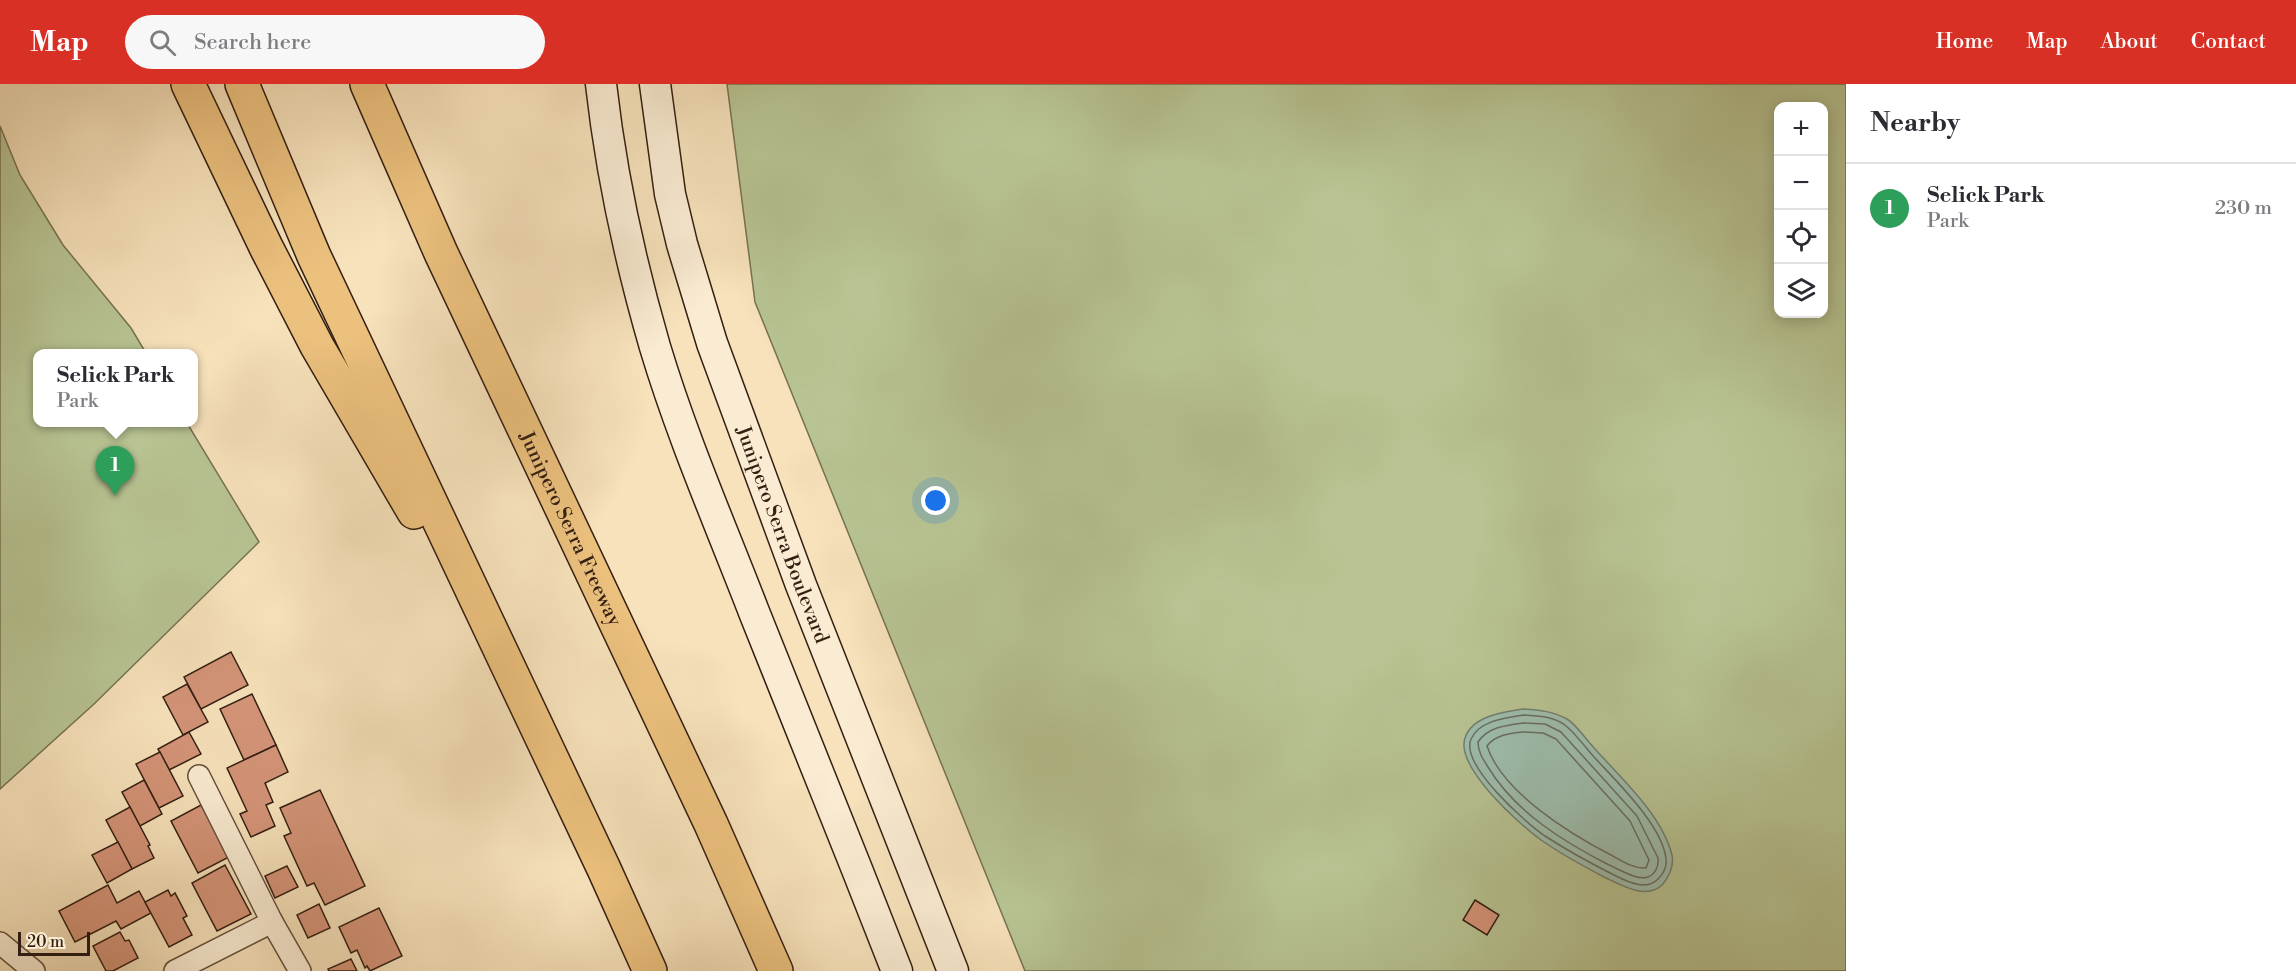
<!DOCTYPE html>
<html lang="en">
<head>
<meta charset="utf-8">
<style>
	:root { --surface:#fff; --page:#f7f7f7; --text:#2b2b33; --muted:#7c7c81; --line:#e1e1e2; --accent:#d93025 }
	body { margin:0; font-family:"Libre Bodoni",serif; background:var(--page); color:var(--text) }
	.controls { position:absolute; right:18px; top:18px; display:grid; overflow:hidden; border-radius:12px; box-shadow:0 3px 15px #0003 }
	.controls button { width:54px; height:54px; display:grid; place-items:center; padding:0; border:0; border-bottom:2px solid var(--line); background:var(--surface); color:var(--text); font:30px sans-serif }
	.scale { position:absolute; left:18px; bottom:15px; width:72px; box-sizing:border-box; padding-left:6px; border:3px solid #341f12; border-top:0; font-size:16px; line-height:21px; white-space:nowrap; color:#341f12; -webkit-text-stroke:4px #faecd3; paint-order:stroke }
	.you { position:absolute; left:936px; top:417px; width:21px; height:21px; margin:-15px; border:4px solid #fff; border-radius:50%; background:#1a73e8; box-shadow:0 0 0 9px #1a73e833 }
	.badge { display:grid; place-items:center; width:39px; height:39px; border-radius:50%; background:var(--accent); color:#fff; font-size:20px; font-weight:700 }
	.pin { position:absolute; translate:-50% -50px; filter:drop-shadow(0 2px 3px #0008) }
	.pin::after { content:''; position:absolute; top:32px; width:21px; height:18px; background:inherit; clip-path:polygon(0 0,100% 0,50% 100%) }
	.popup { position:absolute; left:33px; top:265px; width:165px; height:78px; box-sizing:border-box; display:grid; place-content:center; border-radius:12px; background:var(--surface); filter:drop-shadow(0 2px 4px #0005); font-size:20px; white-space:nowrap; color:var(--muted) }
	.popup b { font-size:22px; color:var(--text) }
	.popup::after { content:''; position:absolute; left:50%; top:100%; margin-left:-12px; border:12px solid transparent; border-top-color:var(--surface) }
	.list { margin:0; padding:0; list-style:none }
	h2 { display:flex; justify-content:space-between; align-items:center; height:78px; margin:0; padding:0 24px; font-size:26px }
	h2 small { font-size:20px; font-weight:400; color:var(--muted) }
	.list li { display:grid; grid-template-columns:39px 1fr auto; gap:18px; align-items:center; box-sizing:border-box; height:90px; padding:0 24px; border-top:2px solid var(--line) }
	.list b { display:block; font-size:22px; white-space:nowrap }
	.list p { margin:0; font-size:20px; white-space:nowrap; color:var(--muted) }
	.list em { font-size:20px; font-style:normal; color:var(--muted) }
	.icon { flex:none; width:33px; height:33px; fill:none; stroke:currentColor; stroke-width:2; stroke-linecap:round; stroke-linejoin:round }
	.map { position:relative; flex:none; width:1846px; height:887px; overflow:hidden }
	header { display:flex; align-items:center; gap:36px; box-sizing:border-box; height:84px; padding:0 30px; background:var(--accent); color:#fff }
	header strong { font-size:28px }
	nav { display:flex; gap:33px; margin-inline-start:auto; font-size:21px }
	.search { width:420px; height:54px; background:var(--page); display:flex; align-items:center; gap:15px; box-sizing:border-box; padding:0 21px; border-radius:33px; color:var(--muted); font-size:22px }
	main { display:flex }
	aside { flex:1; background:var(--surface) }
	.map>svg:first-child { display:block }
	.green { fill:#b8c493; stroke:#767252; stroke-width:1.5; fill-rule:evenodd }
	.water { fill:#9dbeae; stroke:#737e70; stroke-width:1.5 }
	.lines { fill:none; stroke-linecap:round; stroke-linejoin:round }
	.shore { stroke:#686e60; stroke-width:1.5 }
	.building { fill:#d49478; stroke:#341f12; stroke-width:1.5 }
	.minor-casing { stroke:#65503c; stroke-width:24 }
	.secondary-casing { stroke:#341f12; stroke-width:33 }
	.motorway-casing { stroke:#341f12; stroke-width:36 }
	.minor { stroke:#faecd3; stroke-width:21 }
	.secondary { stroke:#faecd3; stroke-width:30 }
	.motorway { stroke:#ecc17e; stroke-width:33 }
	.labels { text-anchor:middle; stroke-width:4.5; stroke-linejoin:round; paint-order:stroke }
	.street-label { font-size:20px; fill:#341f12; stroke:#faecd3 }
</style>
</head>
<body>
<header>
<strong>Map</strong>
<div class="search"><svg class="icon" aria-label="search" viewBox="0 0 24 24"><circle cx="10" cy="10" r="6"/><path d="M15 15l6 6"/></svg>Search here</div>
<nav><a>Home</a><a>Map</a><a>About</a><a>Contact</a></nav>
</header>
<main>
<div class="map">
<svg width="1846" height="887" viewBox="0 0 1846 887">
	<rect width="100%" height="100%" fill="#f7e2bb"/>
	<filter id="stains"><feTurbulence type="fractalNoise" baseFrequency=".00333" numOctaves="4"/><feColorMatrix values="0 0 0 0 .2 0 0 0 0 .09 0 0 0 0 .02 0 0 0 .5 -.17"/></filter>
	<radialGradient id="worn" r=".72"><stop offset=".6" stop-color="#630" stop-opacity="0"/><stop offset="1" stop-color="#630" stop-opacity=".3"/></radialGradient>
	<!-- green -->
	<g class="green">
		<path d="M727,0h1119v887h-821l-270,-669zM1778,22h46v208h-46z"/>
		<path d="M0,42l20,49 43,70 68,83 15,25 -109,1v68l150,1 72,119 -165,162 -94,85z"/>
	</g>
	<!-- water -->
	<path class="water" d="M1523,625c16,1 29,2 44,10 10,6 19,21 28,30 26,29 67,66 77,106 2,11 -2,20 -9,29 -16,17 -42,1 -59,-7 -21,-11 -43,-23 -63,-37 -21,-15 -86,-73 -76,-102 7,-22 38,-26 58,-29z"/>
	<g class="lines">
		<!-- shore -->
		<g class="shore">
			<path d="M1523,631c15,1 31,1 43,11 10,8 19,21 28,31 22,24 69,69 72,102 1,8 -2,14 -8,20 -11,12 -30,3 -42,-3 -24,-12 -48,-25 -71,-40 -19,-13 -85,-71 -74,-97 9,-19 35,-21 52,-24z"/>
			<path d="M1523,639l22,1 16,8 76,84 21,42c1,7 -2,16 -10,19 -11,4 -29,-8 -39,-12 -45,-23 -94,-53 -121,-98 -5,-8 -10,-15 -10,-25 10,-15 29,-17 45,-19z"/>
			<path d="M1524,648l19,1 13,6 74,82 19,39 -3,8c-12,1 -24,-7 -35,-13 -41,-21 -109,-63 -124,-109 8,-11 23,-13 37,-14z"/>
		</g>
	</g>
	<!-- building -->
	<g class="building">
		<path d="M231,568l17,33 -47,24 -17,-32z"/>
		<path d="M187,600l21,38 -25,13 -20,-38z"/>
		<path d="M252,610l24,51 -32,15 -24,-51z"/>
		<path d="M189,648l12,22 -32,16 -11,-21z"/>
		<path d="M276,661l12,27 -23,11 8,19 -7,3 9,21 -24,11 -11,-23 7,-3 -20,-43z"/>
		<path d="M160,668l23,44 -24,12 -23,-44z"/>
		<path d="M144,696l18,34 -22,12 -18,-34z"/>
		<path d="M320,706l45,96 -40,19 -11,-22 -7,3 -23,-50 7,-3 -11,-25z"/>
		<path d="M201,721l28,52 -31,16 -27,-52z"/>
		<path d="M130,723l20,38 -2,1 6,12 -22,11 -26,-49z"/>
		<path d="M118,758l14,27 -25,14 -15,-28z"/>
		<path d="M225,781l26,49 -34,17 -25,-48z"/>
		<path d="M287,782l11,21 -23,11 -10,-22z"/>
		<path d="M108,801l9,18 22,-12 12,22 -30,16 -5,-8 -41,21 -16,-31z"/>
		<path d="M168,806l3,6 4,-3 12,23 -4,2 9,17 -23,12 -24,-45z"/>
		<path d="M1475,816l24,15 -12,20 -24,-15z"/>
		<path d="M319,820l11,24 -22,10 -11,-23z"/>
		<path d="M379,824l23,48 -32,15 -3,-5 -2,2 -8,-18 -6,3 -12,-26z"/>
		<path d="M120,848l5,9 4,-1 9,18 -25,13h-7l-13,-25z"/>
		<path d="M351,875l6,12h-28l-1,-2z"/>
	</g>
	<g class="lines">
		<defs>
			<g id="minor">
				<path d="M199,692l73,146 28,49"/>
				<path d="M0,859l34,28"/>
				<path d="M175,887l97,-49"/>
			</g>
			<g id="secondary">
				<path d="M601,0c10,89 29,177 54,263 27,90 65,177 99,265 48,119 96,239 143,359"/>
				<path id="s1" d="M655,0l15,110 12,50 30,99 89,242 152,386"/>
			</g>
			<g id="motorway">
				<path d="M188,0l78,163 51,99 97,166"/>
				<path d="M242,0l72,172 290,613 46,102"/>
				<path id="s2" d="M367,0l74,169 270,571 65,147"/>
			</g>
		</defs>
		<!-- minor casing -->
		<use href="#minor" class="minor-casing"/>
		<!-- secondary casing -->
		<use href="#secondary" class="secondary-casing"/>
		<!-- motorway casing -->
		<use href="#motorway" class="motorway-casing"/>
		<!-- minor -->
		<use href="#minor" class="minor"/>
		<!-- secondary -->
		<use href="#secondary" class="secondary"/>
		<!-- motorway -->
		<use href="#motorway" class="motorway"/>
	</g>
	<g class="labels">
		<!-- street labels -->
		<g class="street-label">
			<text dy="7" stroke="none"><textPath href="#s2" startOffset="489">Junipero Serra Freeway</textPath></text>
			<text dy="7" stroke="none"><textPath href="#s1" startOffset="470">Junipero Serra Boulevard</textPath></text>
		</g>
	</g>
	<rect width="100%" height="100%" filter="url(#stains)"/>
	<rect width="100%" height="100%" fill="url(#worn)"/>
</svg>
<div class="controls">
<button>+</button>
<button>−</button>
<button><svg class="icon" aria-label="locate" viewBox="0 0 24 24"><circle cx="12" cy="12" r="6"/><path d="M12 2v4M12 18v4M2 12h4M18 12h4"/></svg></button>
<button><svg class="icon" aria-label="layers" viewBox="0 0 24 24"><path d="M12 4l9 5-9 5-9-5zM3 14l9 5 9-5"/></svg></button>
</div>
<div class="scale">20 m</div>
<div class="you"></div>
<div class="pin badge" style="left:115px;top:412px;background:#2e9e5b">1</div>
<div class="popup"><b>Selick Park</b>Park</div>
</div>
<aside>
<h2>Nearby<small></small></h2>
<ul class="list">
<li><span class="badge" style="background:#2e9e5b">1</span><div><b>Selick Park</b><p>Park</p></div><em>230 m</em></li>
</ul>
</aside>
</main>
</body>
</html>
